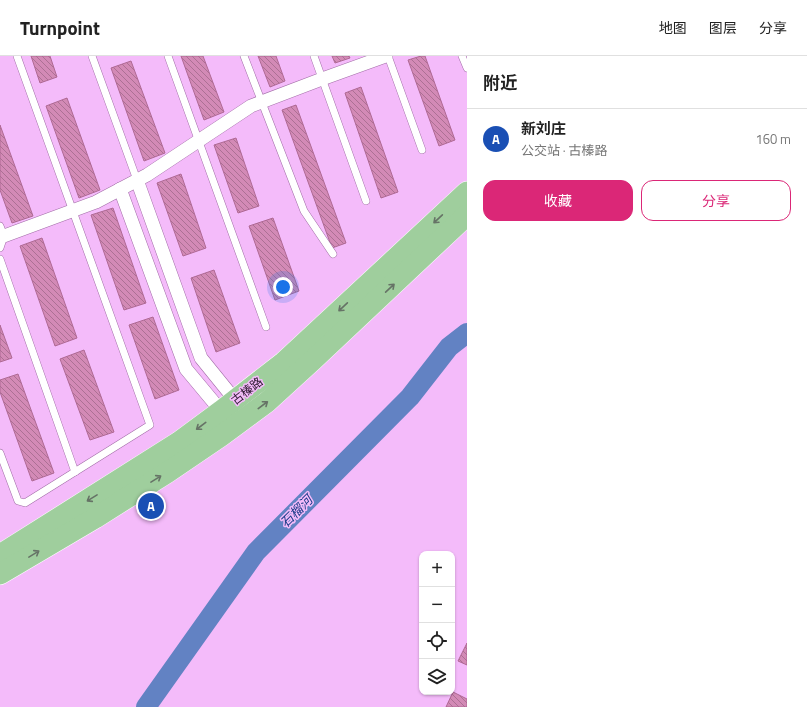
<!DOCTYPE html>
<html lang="zh">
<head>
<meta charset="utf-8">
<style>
	:root { --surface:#fff; --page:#f2f2f2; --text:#222; --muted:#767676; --line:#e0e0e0; --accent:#db2777 }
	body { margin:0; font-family:"Titillium Web","Noto Sans SC",sans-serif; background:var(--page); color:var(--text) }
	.controls { position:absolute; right:12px; bottom:12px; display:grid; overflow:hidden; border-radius:8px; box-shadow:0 1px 3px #0004 }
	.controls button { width:36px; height:36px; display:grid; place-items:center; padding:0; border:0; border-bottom:1px solid var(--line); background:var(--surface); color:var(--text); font:20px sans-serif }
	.you { position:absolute; left:283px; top:231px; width:14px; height:14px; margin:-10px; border:3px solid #fff; border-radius:50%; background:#1a73e8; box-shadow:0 0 0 6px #1a73e833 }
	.badge { display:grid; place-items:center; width:26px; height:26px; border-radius:50%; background:var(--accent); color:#fff; font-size:13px; font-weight:700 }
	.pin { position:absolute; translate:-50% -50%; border:2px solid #fff; box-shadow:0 1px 4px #0006 }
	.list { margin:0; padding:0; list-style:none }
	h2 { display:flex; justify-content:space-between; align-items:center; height:52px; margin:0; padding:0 16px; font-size:17px }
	h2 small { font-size:13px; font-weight:400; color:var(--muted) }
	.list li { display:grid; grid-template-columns:26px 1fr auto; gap:12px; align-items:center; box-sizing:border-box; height:60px; padding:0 16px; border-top:1px solid var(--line) }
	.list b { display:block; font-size:15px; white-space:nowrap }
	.list p { margin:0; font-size:13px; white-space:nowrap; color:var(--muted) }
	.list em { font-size:13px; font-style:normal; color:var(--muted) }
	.actions { display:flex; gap:8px; padding:12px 16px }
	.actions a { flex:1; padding:9px 0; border:1px solid var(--accent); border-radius:12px; text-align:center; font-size:14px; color:var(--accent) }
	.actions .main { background:var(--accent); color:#fff }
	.icon { flex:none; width:22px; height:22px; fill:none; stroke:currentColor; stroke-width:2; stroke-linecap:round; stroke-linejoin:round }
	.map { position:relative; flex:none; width:467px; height:651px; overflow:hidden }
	header { display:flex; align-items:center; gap:24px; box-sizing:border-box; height:56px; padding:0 20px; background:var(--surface); border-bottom:1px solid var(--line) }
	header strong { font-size:19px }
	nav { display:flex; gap:22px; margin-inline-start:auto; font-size:14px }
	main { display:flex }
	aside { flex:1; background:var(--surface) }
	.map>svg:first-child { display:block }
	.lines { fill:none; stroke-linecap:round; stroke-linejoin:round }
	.river { stroke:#6282c3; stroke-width:20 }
	.building { fill:url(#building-back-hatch); stroke:#af6994 }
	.lane-casing { stroke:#a26da7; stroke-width:8 }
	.street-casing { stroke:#a26da7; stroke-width:14 }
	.primary-casing { stroke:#fff; stroke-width:22 }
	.lane { stroke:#fff; stroke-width:7 }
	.street { stroke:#fff; stroke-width:13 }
	.primary { stroke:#9fce9d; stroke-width:21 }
	.oneway { stroke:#667366 }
	.labels { text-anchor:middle; stroke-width:3; stroke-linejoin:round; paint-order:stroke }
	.street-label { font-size:12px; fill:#2d1830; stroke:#f4bbfa }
	.water-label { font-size:13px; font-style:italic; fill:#193b88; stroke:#f4bbfa }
</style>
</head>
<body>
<header>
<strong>Turnpoint</strong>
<nav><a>地图</a><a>图层</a><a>分享</a></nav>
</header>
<main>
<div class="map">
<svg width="467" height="651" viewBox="0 0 467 651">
	<defs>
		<pattern id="building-back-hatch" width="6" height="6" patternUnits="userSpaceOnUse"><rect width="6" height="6" fill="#d38ab6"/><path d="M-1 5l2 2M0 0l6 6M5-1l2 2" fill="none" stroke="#ac7094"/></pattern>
	</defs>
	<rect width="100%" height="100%" fill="#f4bbfa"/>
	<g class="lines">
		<!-- river -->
		<path class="river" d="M146,651l110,-155 154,-155 39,-50 18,-14"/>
	</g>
	<!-- building -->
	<g class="building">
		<path d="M31,0h19l7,21 -17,6z"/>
		<path d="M181,0h22l21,56 -20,8z"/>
		<path d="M258,0h18l9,25 -15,6z"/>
		<path d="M332,0h17l1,2 -15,5z"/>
		<path d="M421,0h4l30,84 -16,6 -31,-86z"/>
		<path d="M131,5l34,92 -21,8 -33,-93z"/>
		<path d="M361,31l37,105 -17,6 -36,-105z"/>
		<path d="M67,42l33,92 -21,8 -33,-92z"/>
		<path d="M296,49l50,138 -14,5 -50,-138z"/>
		<path d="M0,69l33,91 -21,7 -12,-33z"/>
		<path d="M236,82l23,68 -21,7 -24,-68z"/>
		<path d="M181,118l25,74 -23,8 -26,-73z"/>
		<path d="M113,152l33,95 -22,7 -33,-95z"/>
		<path d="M273,162l26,73 -24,9 -26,-74z"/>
		<path d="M42,182l35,100 -22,8 -35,-100z"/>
		<path d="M214,214l26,73 -24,9 -25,-74z"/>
		<path d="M153,261l26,73 -24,9 -26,-74z"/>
		<path d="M0,269l12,33 -12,4z"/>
		<path d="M84,294l30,82 -24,8 -30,-81z"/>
		<path d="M18,318l36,99 -22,8 -32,-89v-12z"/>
		<path d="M467,587v22l-9,-4z"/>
		<path d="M453,636l14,7v8h-21z"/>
	</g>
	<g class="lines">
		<defs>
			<g id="lane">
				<path d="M92,0l45,124"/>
				<path d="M168,0l98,271"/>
				<path d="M244,0l60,155 29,43"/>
				<path d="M314,0l52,145"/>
				<path d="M388,0l34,94"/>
				<path d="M462,0l5,12"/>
				<path d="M0,170l4,10 -4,12"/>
				<path d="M0,203l75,213"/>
				<path d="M0,397l18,48 7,2 125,-78 -133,-369"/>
			</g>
			<g id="street">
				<path d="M137,124l64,178 34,42"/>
				<path d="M120,133l66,180 35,42"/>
				<path d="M0,179l4,1 92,-34 51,-27 104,-69 71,-27 64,-23"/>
			</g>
			<g id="primary">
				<path d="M0,499l179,-113 42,-31 63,-49 183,-170"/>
				<path d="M0,518l95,-56 73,-46 53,-36 46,-34 46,-42 154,-145"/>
			</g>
		</defs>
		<!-- lane casing -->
		<use href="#lane" class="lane-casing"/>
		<!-- street casing -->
		<use href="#street" class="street-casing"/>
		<!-- primary casing -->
		<use href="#primary" class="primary-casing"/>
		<!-- lane -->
		<use href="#lane" class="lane"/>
		<!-- street -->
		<use href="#street" class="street"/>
		<!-- primary -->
		<use href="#primary" class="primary"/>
	</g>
	<!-- one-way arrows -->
	<defs><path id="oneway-shaft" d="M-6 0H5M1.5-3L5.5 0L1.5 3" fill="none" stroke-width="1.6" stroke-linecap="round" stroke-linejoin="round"/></defs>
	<g class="oneway">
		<use href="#oneway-shaft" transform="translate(438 163) rotate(137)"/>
		<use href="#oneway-shaft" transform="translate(390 232) rotate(-43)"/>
		<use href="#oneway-shaft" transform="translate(343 251) rotate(137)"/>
		<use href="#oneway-shaft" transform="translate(263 349) rotate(-37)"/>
		<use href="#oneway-shaft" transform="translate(201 370) rotate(143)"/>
		<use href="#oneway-shaft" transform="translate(156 423) rotate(-32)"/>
		<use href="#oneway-shaft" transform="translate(92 442) rotate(148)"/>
		<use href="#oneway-shaft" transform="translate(34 498) rotate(-31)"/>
	</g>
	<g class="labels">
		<!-- street labels -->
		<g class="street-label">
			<text transform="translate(247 335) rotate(-38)" y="4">古榛路</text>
		</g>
		<!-- water labels -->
		<g class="water-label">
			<text transform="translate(296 455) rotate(-45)" y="5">石榴河</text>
		</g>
	</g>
</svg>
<div class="controls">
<button>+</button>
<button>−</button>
<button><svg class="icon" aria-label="locate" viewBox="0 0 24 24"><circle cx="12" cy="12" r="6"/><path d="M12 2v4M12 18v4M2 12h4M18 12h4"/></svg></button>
<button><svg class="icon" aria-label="layers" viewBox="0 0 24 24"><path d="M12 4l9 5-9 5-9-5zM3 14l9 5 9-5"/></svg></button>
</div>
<div class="you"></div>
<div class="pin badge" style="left:151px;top:450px;background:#1a4fb4">A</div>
</div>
<aside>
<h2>附近<small></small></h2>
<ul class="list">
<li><span class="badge" style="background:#1a4fb4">A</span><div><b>新刘庄</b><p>公交站 · 古榛路</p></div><em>160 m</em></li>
</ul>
<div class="actions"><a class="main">收藏</a><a>分享</a></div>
</aside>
</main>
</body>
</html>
